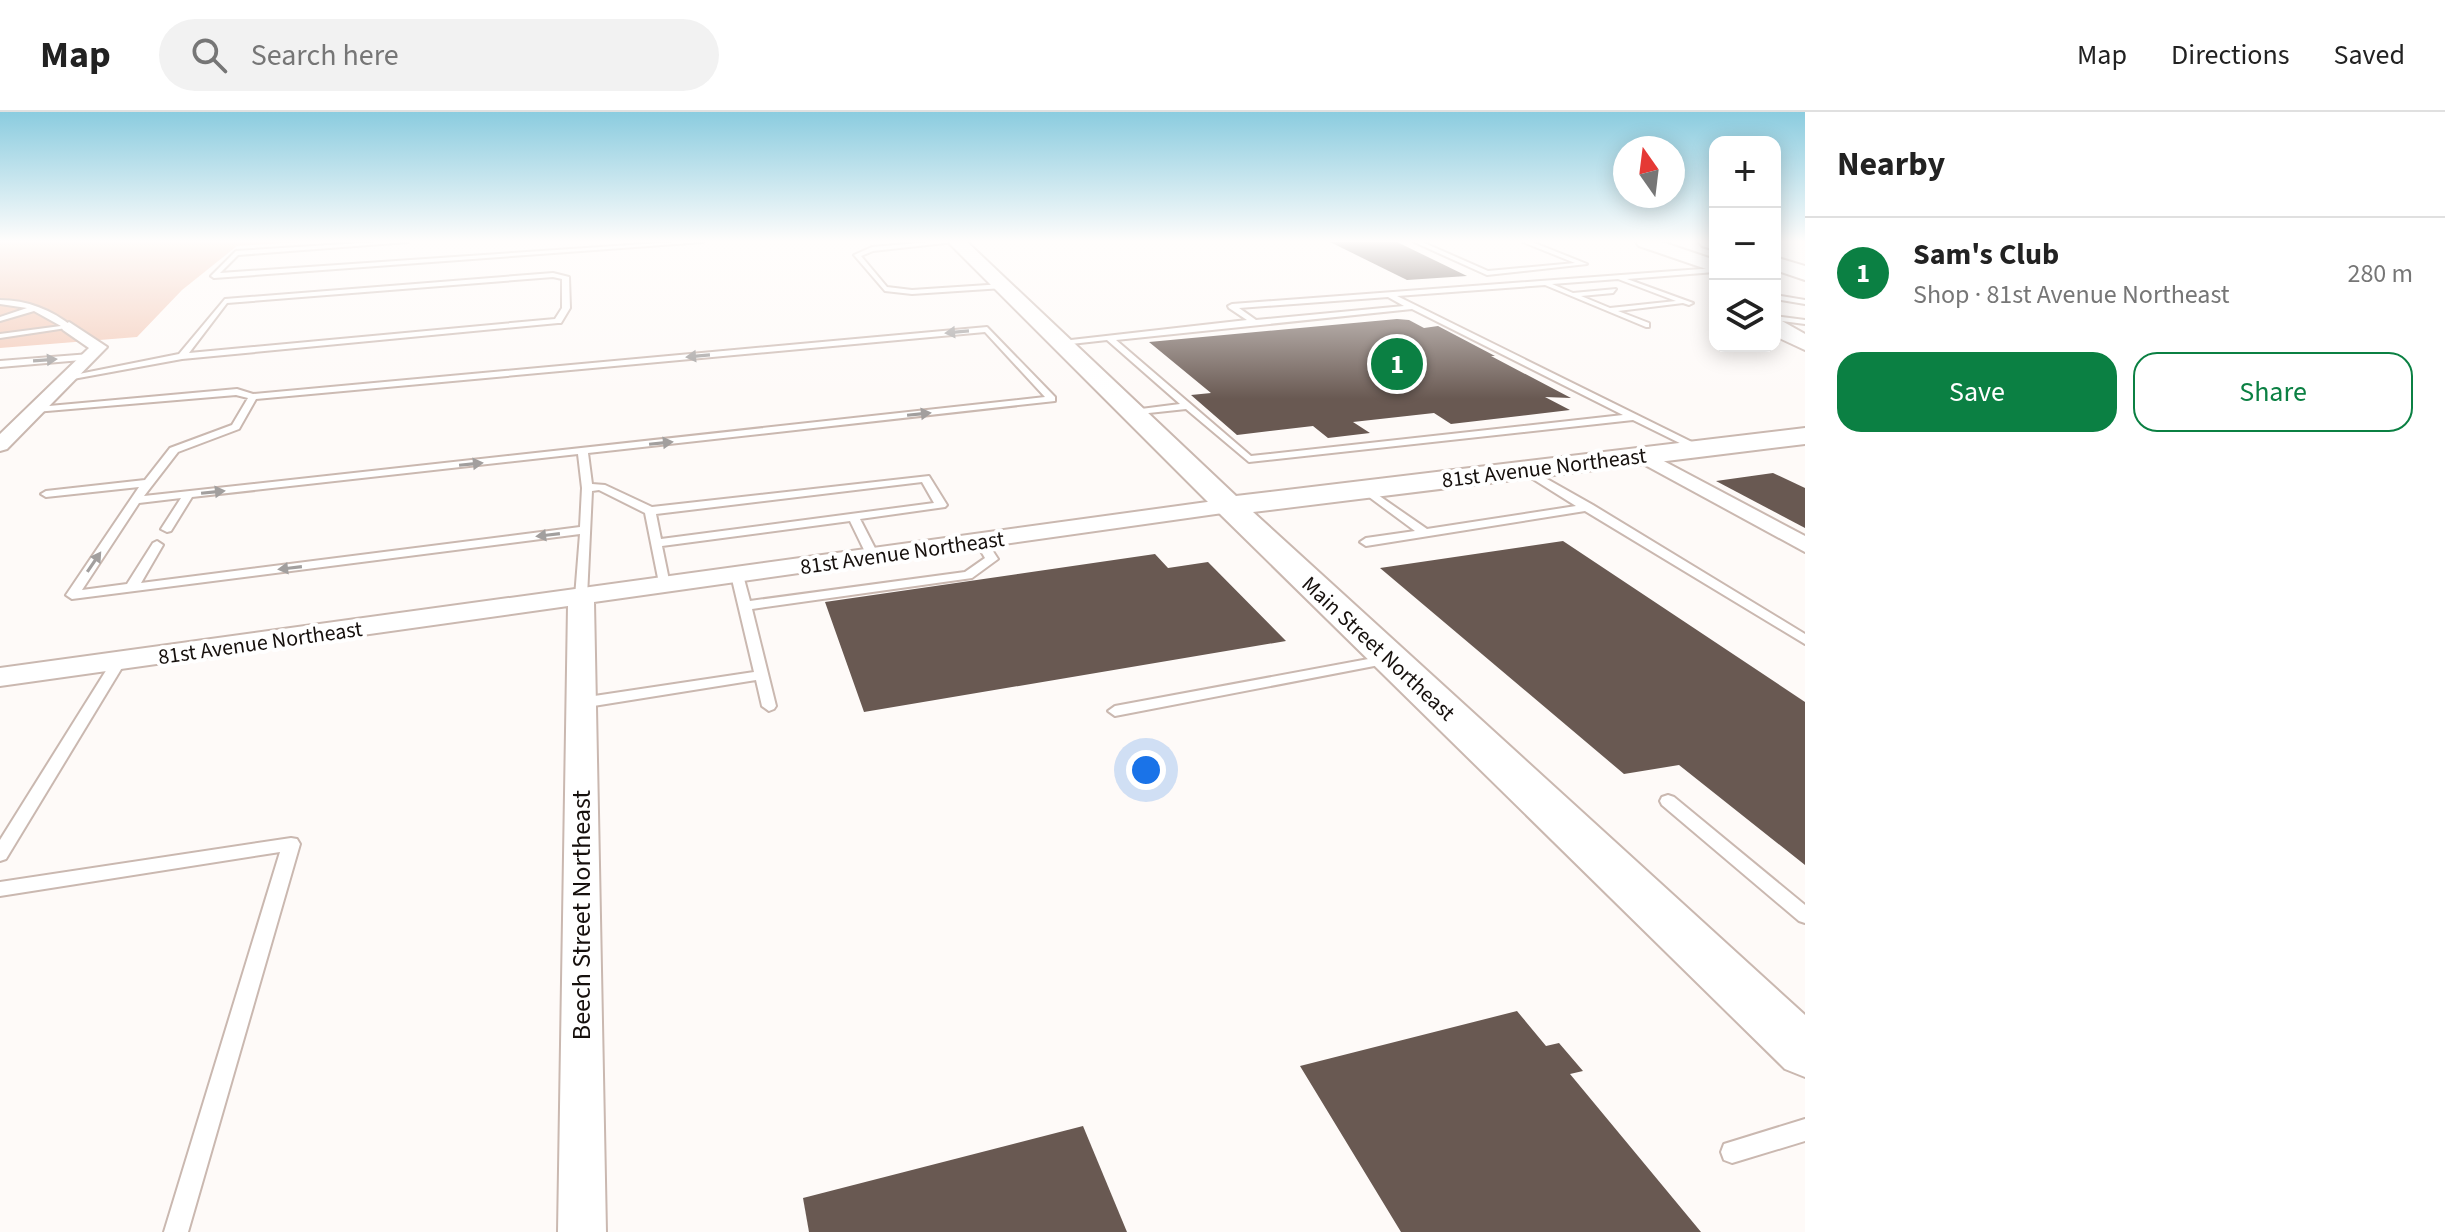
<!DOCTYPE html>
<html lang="en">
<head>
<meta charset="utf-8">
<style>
	:root { --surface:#fff; --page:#f2f2f2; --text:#222; --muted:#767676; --line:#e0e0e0; --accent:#0b8043 }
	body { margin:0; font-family:"Source Sans 3",sans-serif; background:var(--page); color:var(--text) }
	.controls { position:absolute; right:24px; top:24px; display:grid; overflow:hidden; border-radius:16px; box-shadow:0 4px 20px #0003 }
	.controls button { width:72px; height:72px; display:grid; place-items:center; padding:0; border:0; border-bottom:2px solid var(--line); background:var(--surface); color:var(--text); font:40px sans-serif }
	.compass { position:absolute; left:1613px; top:24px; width:72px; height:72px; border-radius:50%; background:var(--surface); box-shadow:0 4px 20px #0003; rotate:346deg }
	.you { position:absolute; left:1146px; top:658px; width:28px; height:28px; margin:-20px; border:6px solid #fff; border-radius:50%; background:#1a73e8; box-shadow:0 0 0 12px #1a73e833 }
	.badge { display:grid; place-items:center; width:52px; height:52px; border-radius:50%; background:var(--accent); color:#fff; font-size:26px; font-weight:700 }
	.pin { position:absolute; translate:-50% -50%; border:4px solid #fff; box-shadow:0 2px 8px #0006 }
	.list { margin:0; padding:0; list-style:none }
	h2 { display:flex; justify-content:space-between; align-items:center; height:104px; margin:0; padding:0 32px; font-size:34px }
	h2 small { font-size:26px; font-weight:400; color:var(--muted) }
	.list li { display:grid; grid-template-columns:52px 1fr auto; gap:24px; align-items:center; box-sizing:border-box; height:112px; padding:0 32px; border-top:2px solid var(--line) }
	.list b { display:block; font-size:30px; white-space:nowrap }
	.list p { margin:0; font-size:26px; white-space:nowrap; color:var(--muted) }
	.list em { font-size:26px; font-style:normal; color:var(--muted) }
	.actions { display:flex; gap:16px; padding:24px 32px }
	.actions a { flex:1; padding:18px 0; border:2px solid var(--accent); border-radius:24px; text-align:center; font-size:28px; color:var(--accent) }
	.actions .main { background:var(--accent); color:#fff }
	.icon { flex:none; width:44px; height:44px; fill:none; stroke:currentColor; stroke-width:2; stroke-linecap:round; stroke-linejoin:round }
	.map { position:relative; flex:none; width:1805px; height:1120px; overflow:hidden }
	header { display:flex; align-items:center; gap:48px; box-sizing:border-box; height:112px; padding:0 40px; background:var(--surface); border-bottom:2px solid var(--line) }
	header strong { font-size:38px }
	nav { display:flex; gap:44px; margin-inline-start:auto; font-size:28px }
	.search { width:560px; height:72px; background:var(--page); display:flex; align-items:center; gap:20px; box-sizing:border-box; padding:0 28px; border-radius:44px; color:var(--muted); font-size:30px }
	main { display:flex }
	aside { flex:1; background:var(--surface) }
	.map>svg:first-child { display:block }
	.green { fill:#f3cab8 }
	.building { fill:#695952 }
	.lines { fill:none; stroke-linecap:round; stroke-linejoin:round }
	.lane-casing { stroke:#cab8b0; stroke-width:4 }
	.street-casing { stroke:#cab8b0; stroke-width:4 }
	.secondary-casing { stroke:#cab8b0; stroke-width:4 }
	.primary-casing { stroke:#cab8b0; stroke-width:4 }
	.lane { fill:#fff; fill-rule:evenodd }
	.street { fill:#fff; fill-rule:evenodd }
	.secondary { fill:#fff; fill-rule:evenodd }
	.primary { fill:#fff; fill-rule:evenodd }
	.oneway { fill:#a29f9e }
	.labels { text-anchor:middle; stroke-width:8; stroke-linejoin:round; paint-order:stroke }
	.street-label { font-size:22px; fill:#16100d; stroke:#fff }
	.near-street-label { font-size:26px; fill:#16100d; stroke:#fff }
</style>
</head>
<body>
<header>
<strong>Map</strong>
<div class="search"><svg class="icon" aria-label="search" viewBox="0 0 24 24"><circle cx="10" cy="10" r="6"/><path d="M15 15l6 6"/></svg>Search here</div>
<nav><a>Map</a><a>Directions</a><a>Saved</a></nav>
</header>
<main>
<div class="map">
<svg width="1805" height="1120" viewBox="0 0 1805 1120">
	<rect width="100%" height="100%" fill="#fefaf8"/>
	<!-- green -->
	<path class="green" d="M0,130h301l-64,4 -55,44 -45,47 -137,11z"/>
	<!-- building -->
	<g class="building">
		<path d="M1330,130h67l70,34 -60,4z"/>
		<path d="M1397,207l12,1 15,8 14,-2 57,30h-4l80,42 -26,-1 25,13 -119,14 -17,-11 -81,9 17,11 -42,5 -15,-12 -76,9 -46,-40 20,-2 -62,-51z"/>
		<path d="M1773,361l32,15v40l-89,-47z"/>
		<path d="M1563,429l242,161v163l-126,-100 -55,9 -244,-206z"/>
		<path d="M1155,442l13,14 40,-6 78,79 -422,71 -39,-110z"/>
		<path d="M1517,899l29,35 13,-3 24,28 -13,3 131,158h-300l-101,-166z"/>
		<path d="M1083,1014l44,106h-318l-6,-34z"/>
	</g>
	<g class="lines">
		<defs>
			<g id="lane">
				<path d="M377,130h31l-170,13 -18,18 454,-31h29l-489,36 -3,-2 25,-25z"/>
				<path d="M930,130h24l-81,9 -12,5 26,31 25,3 91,-6 4,2 -4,2 -91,6 -27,-3 -31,-36 18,-8z"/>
				<path d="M1414,130h8l66,29 87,-8 -52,-21h9l55,22 -100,11z"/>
				<path d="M1715,156v4l-88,7 66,24 -4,2 -6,-2 -65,8 31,12v4h-3l-101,-42 -148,11 305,151 1,2 -5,3 -65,-32 -384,42 -63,-53 -56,6 -2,-2 5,-3 47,-6 -73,-64 -45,5 -4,-2 4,-2 185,-21 -18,-12 -1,-2 4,-2zM1618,167l58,22 -66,7 -29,-12 32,-3 3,-4 -43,4 -21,-9zM1388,185l16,9 -148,14 -17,-12zM1412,197l211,106 -372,41 -135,-116z"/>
				<path d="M553,161l16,4 1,31 -9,15h-3l-376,36 -109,20 -4,-3 110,-22 46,-55zM553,165l9,2v29l-7,11 -366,34 38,-50z"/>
				<path d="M1775,183l30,5v4l-30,-5z"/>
				<path d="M0,188c27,0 52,10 73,27l-73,11v-4l61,-8 -27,-15 -34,10v-4l27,-9 -27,-4z"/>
				<path d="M1775,204l30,4v4l-30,-4z"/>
				<path d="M987,215l68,70v4l-467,52 4,31 13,1 47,22 277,-31 18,29 -2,2 -85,12 19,37 -6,4 -6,-4 -17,-35 -188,25 8,39 -2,3h-8l-15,-75 -46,-23 -7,1 -5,106 -6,4 -6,-4 5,-63 -508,65 -6,-4 73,-108 -93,10 -5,-3 5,-3 99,-11 25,-32 62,-23 16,-27 -12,-3 -201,17v-4l3,-1 199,-18 16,5zM985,220l60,65 -901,99 34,-44 61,-23 17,-30zM578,342l4,34 -2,39 -439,56 22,-38 -6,-4 -4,2 -26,41 -45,6 57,-87 42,-5 -20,31 6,3 4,-1 21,-34zM922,370l12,21 -273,36 -5,-25z"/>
				<path d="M90,242l4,3 -1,2 -93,8v-6z"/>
				<path d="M1524,354l69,39 212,129v10l-220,-133 -219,35 -6,-4 6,-4 49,-7 -54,-40 -1,-2 5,-3 62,43 149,-23 -56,-35v-4z"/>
				<path d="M981,425l4,2 13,20 -26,19 -220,31 24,97 -2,3 -5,2 -7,-5 -6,-26 -175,28 -7,-5 7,-5 173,-26 -23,-97 2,-3 4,-1 6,4 7,26 215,-29 20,-14 -10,-17z"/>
				<path d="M1390,543l5,1 2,3 -2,3 -280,54 -7,-5 7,-5z"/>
				<path d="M119,545l7,4 -120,198 -6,2v-21l112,-179z"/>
				<path d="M1668,683l6,2 131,108v18l-6,-2 -137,-116 -2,-4 2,-4z"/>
				<path d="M291,726l6,1 3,5 -112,388h-24l116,-380 -280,44v-14z"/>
				<path d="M1805,1007v22l-73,22 -8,-3 -3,-8 3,-8z"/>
			</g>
			<g id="street">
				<path d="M69,210l38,25 -100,102 -7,2v-17l89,-86 -26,-18 -2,-3z"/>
				<path d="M1641,337l164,87v16l-171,-93 -3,-4z"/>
				<path d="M1229,387l8,2 3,5 -3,5 -643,91 12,630h-48l10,-626 -568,80v-18z"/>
			</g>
			<g id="secondary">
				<path d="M948,130h19l269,254 569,-68v16l-552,68 552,503v62l-20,-8 -567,-557z"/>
				<path d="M1636,130h26l53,18v12l-76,-26z"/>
				<path d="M1775,205l30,17v16l-30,-14z"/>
			</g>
			<g id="primary">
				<path d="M1699,130h16v8l-13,-4z"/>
				<path d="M1775,145l30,9v14l-30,-10z"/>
			</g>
		</defs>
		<!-- lane casing -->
		<use href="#lane" class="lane-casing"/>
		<!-- street casing -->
		<use href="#street" class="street-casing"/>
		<!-- secondary casing -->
		<use href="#secondary" class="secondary-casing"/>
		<!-- primary casing -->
		<use href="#primary" class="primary-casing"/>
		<!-- lane -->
		<use href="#lane" class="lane"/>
		<!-- street -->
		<use href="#street" class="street"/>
		<!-- secondary -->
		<use href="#secondary" class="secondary"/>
		<!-- primary -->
		<use href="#primary" class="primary"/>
	</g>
	<!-- one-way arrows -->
	<defs><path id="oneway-solid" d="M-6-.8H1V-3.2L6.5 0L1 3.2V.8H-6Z" transform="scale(2)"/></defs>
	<g class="oneway">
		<use href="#oneway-solid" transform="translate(957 220) rotate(175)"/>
		<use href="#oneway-solid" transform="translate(698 244) rotate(175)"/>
		<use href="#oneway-solid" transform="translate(45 248) rotate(-4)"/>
		<use href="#oneway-solid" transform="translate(919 302) rotate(-6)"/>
		<use href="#oneway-solid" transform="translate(661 331) rotate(-6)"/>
		<use href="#oneway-solid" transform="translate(471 352) rotate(-6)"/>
		<use href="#oneway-solid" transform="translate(213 380) rotate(-6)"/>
		<use href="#oneway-solid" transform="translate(548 423) rotate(173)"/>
		<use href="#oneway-solid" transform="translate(94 450) rotate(-56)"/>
		<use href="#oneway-solid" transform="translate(290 456) rotate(173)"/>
	</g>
	<!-- sky -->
	<linearGradient id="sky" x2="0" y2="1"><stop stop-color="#8bccdf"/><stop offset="0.45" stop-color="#fffdfc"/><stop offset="1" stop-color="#fffdfc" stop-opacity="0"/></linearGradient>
	<rect width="1805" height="287" fill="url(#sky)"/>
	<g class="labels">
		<!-- street labels -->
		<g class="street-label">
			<text transform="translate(1544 355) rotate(-7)" y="8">81st Avenue Northeast</text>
			<text transform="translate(902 440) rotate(-8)" y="8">81st Avenue Northeast</text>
			<text transform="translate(260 530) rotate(-8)" y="8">81st Avenue Northeast</text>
			<text transform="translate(1379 536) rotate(43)" y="8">Main Street Northeast</text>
		</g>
		<!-- near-street labels -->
		<g class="near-street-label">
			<text transform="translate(581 803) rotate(-90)" y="9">Beech Street Northeast</text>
		</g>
	</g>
</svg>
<div class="controls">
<button>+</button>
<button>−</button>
<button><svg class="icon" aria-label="layers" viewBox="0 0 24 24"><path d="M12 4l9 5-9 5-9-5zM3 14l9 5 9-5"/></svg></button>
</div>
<svg class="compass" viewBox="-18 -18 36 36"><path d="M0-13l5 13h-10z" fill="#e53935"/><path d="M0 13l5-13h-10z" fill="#767676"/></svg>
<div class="you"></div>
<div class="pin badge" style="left:1397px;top:252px">1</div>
</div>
<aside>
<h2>Nearby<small></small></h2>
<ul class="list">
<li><span class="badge">1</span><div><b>Sam's Club</b><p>Shop · 81st Avenue Northeast</p></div><em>280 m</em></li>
</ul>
<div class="actions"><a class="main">Save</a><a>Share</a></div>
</aside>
</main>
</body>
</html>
